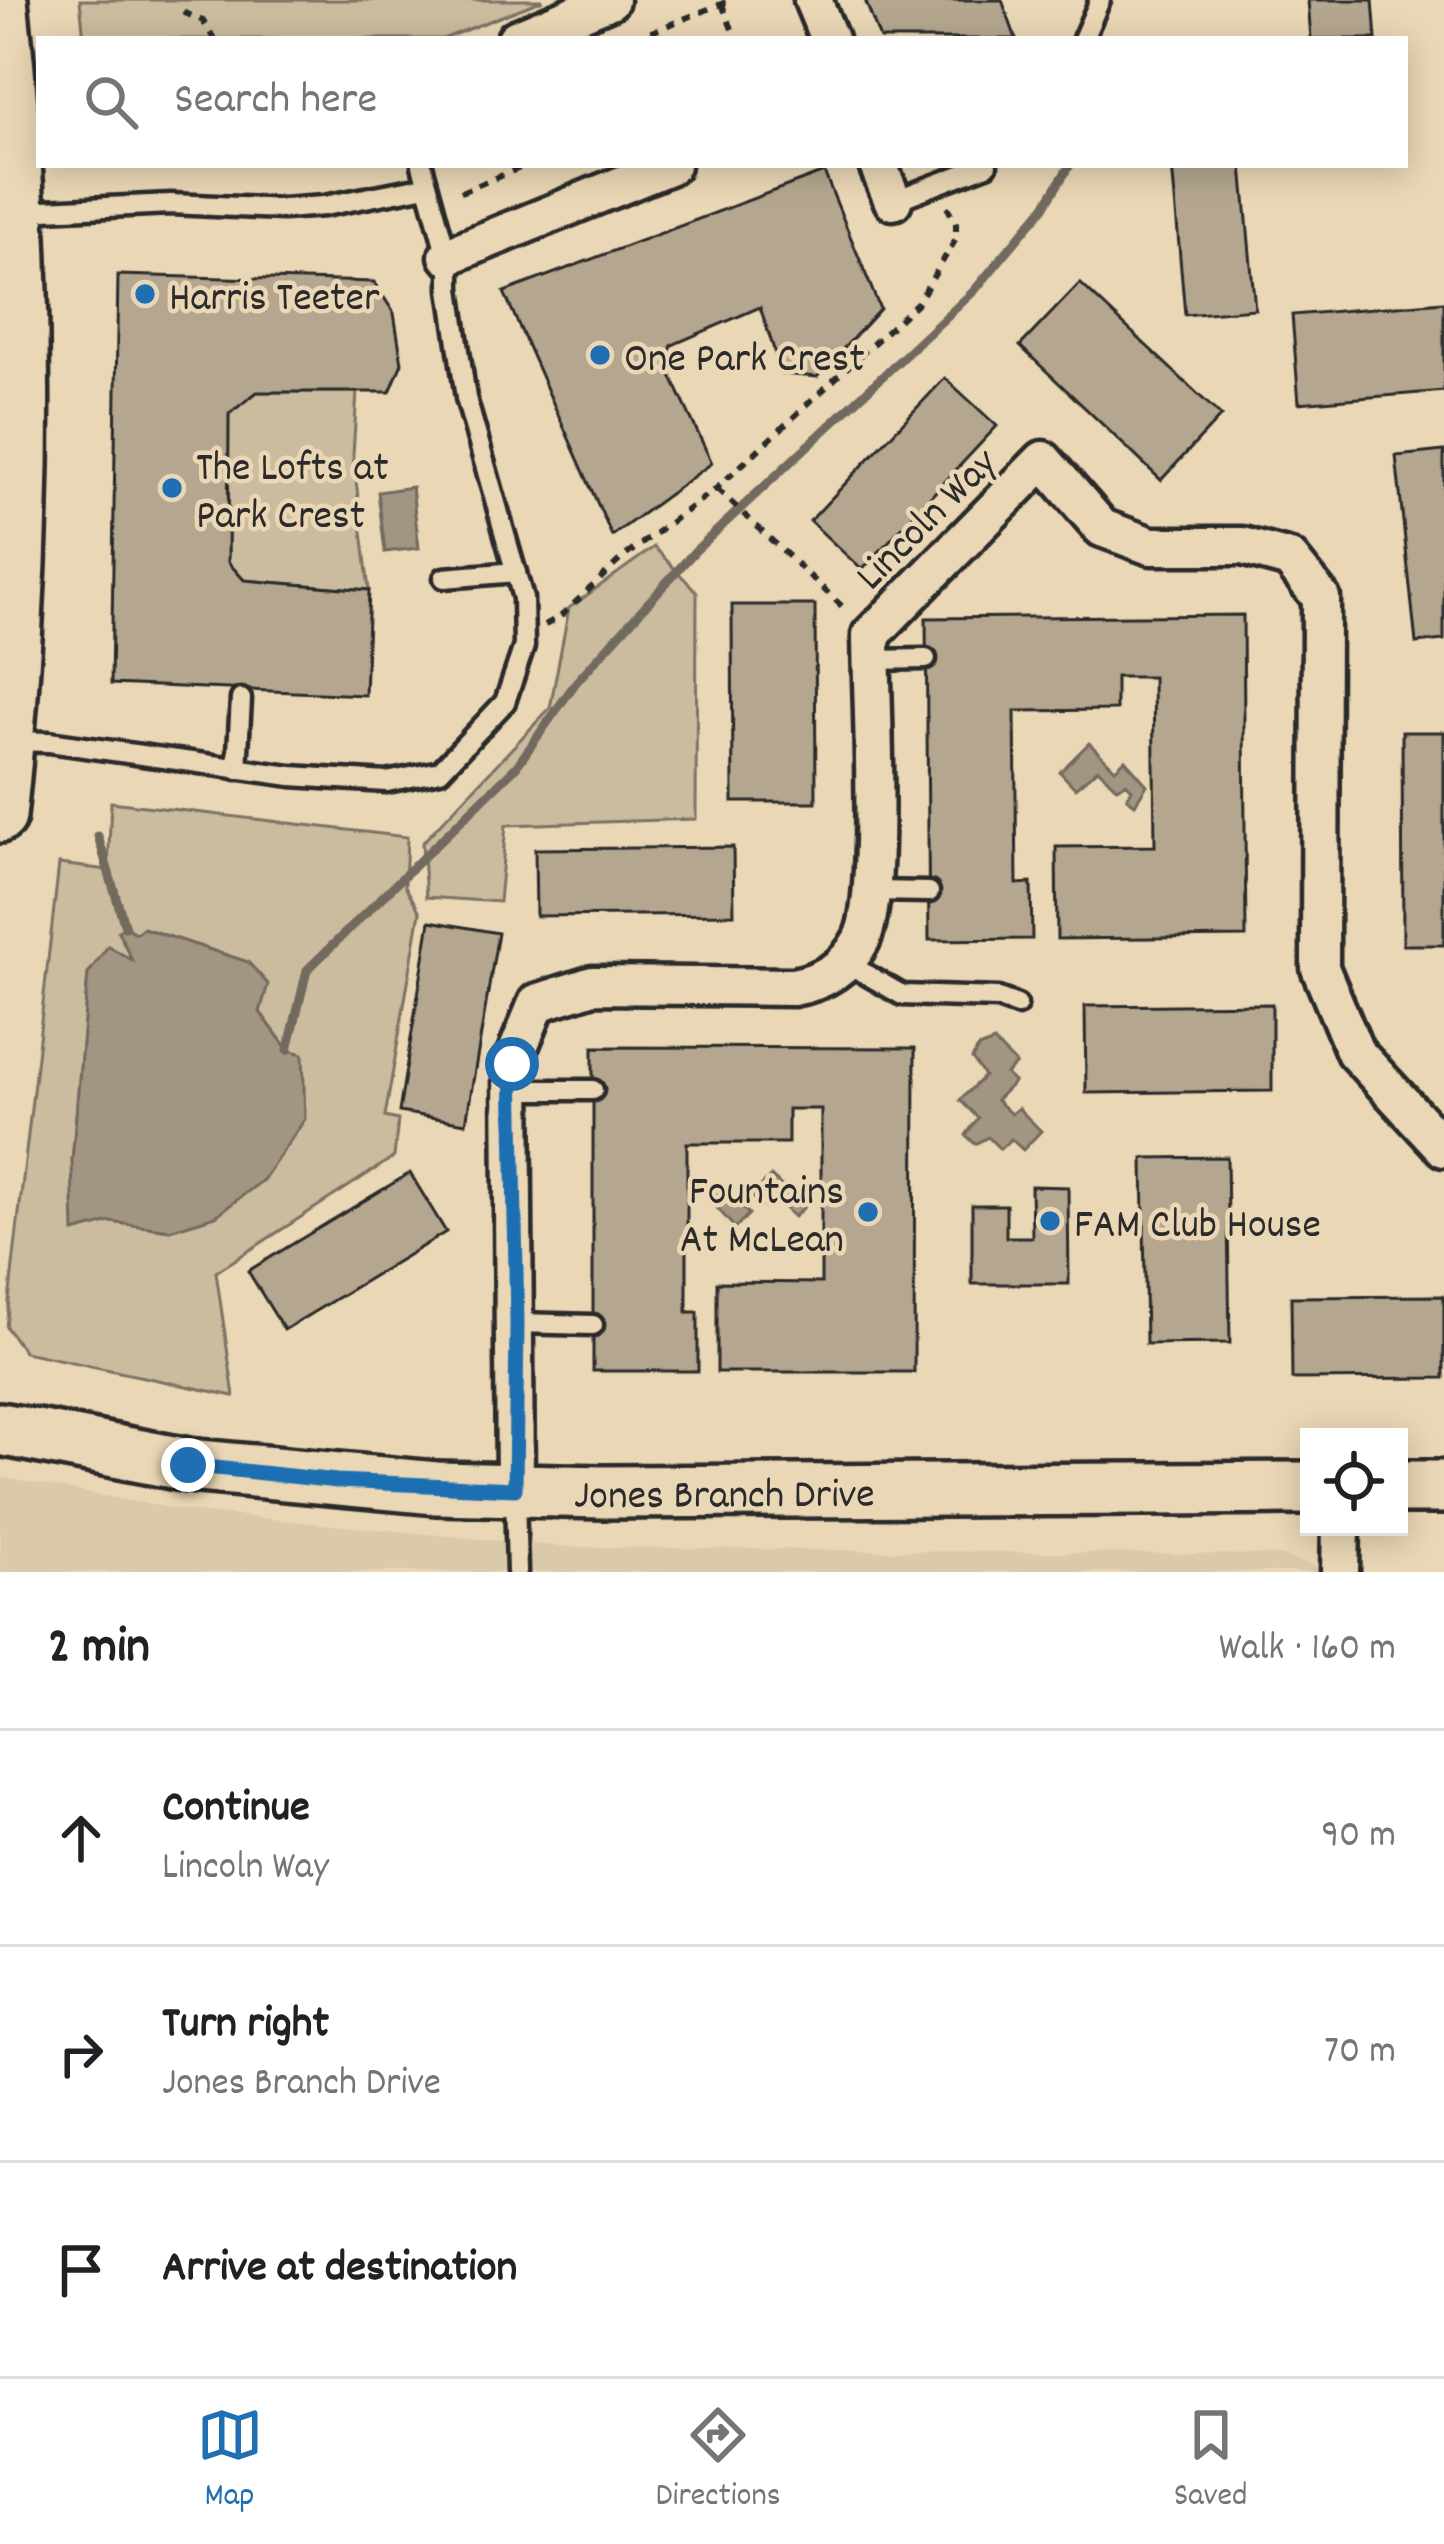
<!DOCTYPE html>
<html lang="en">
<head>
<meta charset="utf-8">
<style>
	:root { --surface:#fff; --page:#f6f6f6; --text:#202124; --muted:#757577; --line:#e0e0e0; --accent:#1f6fb2 }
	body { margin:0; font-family:Dekko,sans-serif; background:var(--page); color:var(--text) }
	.controls { position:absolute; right:36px; bottom:36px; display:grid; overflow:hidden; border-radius:0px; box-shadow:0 6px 30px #0003 }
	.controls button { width:108px; height:108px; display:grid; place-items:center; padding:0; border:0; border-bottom:3px solid var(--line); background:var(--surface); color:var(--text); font:60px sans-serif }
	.stop { position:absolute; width:36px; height:36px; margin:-27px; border:9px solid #1f6fb2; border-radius:50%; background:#fff }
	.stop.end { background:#1f6fb2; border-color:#fff; box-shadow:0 3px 12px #0008 }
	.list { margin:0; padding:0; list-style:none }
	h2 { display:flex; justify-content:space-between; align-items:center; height:156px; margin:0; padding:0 48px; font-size:51px }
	h2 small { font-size:39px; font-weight:400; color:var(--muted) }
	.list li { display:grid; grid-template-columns:78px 1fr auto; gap:36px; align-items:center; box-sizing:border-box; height:216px; padding:0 48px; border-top:3px solid var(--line) }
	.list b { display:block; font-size:45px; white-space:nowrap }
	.list p { margin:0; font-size:39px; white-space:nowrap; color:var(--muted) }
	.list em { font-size:39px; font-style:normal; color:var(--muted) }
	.icon { flex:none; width:66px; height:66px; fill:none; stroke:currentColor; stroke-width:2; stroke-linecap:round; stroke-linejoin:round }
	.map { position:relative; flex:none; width:1444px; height:1572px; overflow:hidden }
	.search { position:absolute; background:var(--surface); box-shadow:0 6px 30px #0003; left:36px; right:36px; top:36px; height:132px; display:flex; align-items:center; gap:30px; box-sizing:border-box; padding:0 42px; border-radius:0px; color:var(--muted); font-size:45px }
	.sheet { height:804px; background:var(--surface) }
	nav { display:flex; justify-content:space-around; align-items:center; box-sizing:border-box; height:168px; border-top:3px solid var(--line); background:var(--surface); font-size:33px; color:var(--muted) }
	nav a { display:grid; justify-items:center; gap:6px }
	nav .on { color:var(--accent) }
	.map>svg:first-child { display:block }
	.built { fill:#dac9aa }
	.green { fill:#cbbb9f; stroke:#7b7365; stroke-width:3; fill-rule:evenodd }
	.water { fill:#a29581; stroke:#726b5f; stroke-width:3 }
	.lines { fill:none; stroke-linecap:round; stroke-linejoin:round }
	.stream { stroke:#726b5f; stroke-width:9 }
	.building { fill:#b5a78f; stroke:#2b2b2b; stroke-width:3 }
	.lane-casing { stroke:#2b2b2b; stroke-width:27 }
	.street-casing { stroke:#2b2b2b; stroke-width:45 }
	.secondary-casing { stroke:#2b2b2b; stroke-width:60 }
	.path { stroke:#2b2b2b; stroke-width:6; stroke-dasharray:9 9; stroke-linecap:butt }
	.lane { stroke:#ead7b5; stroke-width:18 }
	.street { stroke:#ead7b5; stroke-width:36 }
	.secondary { stroke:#ead7b5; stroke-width:51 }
	.route { stroke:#1f6fb2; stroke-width:15 }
	.poi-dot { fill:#1f6fb2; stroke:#ead7b5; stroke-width:4.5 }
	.labels { text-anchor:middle; stroke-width:9; stroke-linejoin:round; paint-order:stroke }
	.poi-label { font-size:42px; fill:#2b2b2b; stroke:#ead7b5; text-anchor:start }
	.street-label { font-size:42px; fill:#2b2b2b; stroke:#ead7b5 }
</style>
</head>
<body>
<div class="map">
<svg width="1444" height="1572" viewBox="0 0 1444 1572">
	<rect width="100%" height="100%" fill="#ead7b5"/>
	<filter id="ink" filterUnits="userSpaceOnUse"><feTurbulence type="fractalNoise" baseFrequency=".00833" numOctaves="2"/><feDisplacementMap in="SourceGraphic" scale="24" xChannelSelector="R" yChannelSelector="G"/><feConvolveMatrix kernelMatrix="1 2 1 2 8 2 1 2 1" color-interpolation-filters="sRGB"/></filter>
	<g filter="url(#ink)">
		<!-- built -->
		<path class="built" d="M0,1477l186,34 380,36 713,8 55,17h-1334z"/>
		<!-- green -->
		<g class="green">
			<path d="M80,0h463l-100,39h-359z"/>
			<path d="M257,392h100l-4,63 16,135 -125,-10 -16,-18 1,-148z"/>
			<path d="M654,547l43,45 -1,227 -190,6 -7,77 -73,-5 -4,-54 128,-135 19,-100z"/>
			<path d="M111,802l296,35 -2,49 15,26 -35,205 13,3 -4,37 -178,115 18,124 -210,-44 -18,-25 53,-463 49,6zM143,928l105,34 12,50 28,38 -118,180 -59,-8 -39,-60 16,-188 21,-27 24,15z"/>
		</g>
		<!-- water -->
		<g class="water">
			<path d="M412,487l7,61 -34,4 -7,-60z"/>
			<path d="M1089,743l26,26 10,-9 22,25 -12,19 -8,-6 5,-9 -6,-6 -9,5 -19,-19 -23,19 -15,-16z"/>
			<path d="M125,927l11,6 7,-5 105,34 20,22 -8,28 28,38 15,4 2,65 -42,61 -47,36 -46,14 -59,-8 -37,10 -2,-70 16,-188 20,-28 24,14 -14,-29z"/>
			<path d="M994,1042l22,22 -10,10 8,8 -18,18 15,14 7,-6 23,23 -18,19 -12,-11 -11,10 -12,-12 -13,7 -9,-9 12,-17 -18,-18 24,-24 -12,-17 6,-11z"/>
			<path d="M771,1176l33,31 -10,10 -21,-20 -9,10 -13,-11z"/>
			<path d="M724,1187l25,27 -14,14 -24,-27z"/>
		</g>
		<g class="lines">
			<!-- stream -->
			<g class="stream">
				<path d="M98,836l27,91"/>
				<path d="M288,1050l19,-80 209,-203 61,-86 118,-130 279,-260 70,-84 26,-42"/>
			</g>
		</g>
		<!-- building -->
		<g class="building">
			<path d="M865,0h137l14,39h-136z"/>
			<path d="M1308,0h65l3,39h-65z"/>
			<path d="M1172,165h70l13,144 -70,6z"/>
			<path d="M824,172l56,137 -63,68 -35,-3 -22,-67 -88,38 -6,20 46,98 -100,73 -108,-244z"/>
			<path d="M118,275l256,7 20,31 8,50 -12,29h-133l-28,22 -1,148 16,18 125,10 -4,105 -254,-11z"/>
			<path d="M1080,283l141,133 -60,64 -141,-134z"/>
			<path d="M1444,302v89l-145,12 -7,-88z"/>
			<path d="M945,378l52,48 -135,144 -52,-49z"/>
			<path d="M1444,451v189l-28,3 -20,-187z"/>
			<path d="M732,605h83l1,197h-83z"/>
			<path d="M1243,615l3,322 -189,2 -1,-92 99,-1 -2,-169h-37v33l-101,1 2,173 14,-1 1,56 -103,1 -3,-322z"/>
			<path d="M1402,732h42v213h-41z"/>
			<path d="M733,847l1,67 -198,2 -1,-67z"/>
			<path d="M430,921l68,12 -32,190 -67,-11z"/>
			<path d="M1272,1004v87l-186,2 -1,-87z"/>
			<path d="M593,1047l322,1 -1,324h-197v-90l104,1v-174h-33v34h-101v169h11v59h-105z"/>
			<path d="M1227,1157l3,186 -84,1 -3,-186z"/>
			<path d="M410,1173l36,59 -162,98 -36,-59z"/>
			<path d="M1031,1186l37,1 1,97h-97v-79h34v32h26z"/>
			<path d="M1444,1296v82l-152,1 -1,-82z"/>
		</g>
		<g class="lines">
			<defs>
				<g id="lane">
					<path d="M1083,39l17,-39"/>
					<path d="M893,201l94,-36"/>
					<path d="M23,211l148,-7 112,5 41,-3 103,-20"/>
					<path d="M444,578l72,-6"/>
					<path d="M871,660l55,-1"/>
					<path d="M11,741l38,1 242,34 96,6 53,-11 65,-69 19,-56 -1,-48 -57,-200 -16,-109v-22l-28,-102"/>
					<path d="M237,769l4,-70"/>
					<path d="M872,891l57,1"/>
					<path d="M845,962l57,33 96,3 19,7"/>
					<path d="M513,1090h80"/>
					<path d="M517,1323l76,2"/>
					<path d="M515,1494l2,78"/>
				</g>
				<g id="street">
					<path d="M813,0l16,39"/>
					<path d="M516,39l94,-39"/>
					<path d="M878,165l15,36"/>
					<path d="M448,256l223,-91"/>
					<path d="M515,1489l-3,-425 25,-61 56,-18 200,2c29,-5 52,-18 67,-45 24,-40 11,-249 11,-307l172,-175 59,68 49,18h91l48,13 31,39 -1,370 35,84 89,96"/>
					<path d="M1340,1572l1,-45"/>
				</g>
				<g id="secondary">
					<path d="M0,816c29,-272 31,-544 1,-816"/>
					<path id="s1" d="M0,1429l188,36 248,23 167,4 706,-4"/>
					<path d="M1399,1487h45"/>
				</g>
			</defs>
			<!-- lane casing -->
			<use href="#lane" class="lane-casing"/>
			<!-- street casing -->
			<use href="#street" class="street-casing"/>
			<!-- secondary casing -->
			<use href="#secondary" class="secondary-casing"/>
			<!-- path -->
			<g class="path">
				<path d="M722,4l14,35"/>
				<path d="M183,12l20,9 11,18"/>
				<path d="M634,39l97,-39"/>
				<path d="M461,192l66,-27"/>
				<path d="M717,489l130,122"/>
				<path d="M545,625l15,-8 61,-58 96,-71 201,-186 38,-63v-16l-10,-18"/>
			</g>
			<!-- lane -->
			<use href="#lane" class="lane"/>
			<!-- street -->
			<use href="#street" class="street"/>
			<!-- secondary -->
			<use href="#secondary" class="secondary"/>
		</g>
	</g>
	<g class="lines" filter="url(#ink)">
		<!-- route -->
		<path class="route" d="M188,1465l149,16 178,8 2,-166 -5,-259"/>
	</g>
	<!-- markers -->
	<g class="poi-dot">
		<circle cx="145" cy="294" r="12"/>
		<circle cx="600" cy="355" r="12"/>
		<circle cx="172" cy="488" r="12"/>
		<circle cx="868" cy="1212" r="12"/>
		<circle cx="1050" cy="1221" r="12"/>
	</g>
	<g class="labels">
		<!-- poi labels -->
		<g class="poi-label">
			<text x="169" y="309">Harris Teeter</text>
			<text x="624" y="370">One Park Crest</text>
			<text x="196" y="479">The Lofts at<tspan x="196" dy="48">Park Crest</tspan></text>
			<text x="844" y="1203" text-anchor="end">Fountains<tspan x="844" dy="48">At McLean</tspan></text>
			<text x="1074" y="1236">FAM Club House</text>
		</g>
		<!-- street labels -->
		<g class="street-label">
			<text transform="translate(924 517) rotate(-45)" y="15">Lincoln Way</text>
			<text dy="15" stroke="none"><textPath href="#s1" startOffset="729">Jones Branch Drive</textPath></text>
		</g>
	</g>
</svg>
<div class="controls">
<button><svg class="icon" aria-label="locate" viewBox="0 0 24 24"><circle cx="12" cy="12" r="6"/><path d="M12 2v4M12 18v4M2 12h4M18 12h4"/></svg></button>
</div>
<div class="stop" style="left:512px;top:1064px"></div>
<div class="stop end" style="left:188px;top:1465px"></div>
<div class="search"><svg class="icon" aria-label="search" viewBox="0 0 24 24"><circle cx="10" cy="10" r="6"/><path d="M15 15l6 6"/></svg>Search here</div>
</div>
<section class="sheet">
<h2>2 min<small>Walk · 160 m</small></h2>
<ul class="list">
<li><svg class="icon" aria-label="ahead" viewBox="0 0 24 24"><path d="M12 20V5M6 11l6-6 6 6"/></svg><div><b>Continue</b><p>Lincoln Way</p></div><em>90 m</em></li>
<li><svg class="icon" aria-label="right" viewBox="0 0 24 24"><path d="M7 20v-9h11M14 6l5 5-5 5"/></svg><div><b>Turn right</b><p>Jones Branch Drive</p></div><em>70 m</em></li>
<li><svg class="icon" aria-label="arrive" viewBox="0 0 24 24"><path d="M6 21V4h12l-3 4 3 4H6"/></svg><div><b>Arrive at destination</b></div></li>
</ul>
</section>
<nav>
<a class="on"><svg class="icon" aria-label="map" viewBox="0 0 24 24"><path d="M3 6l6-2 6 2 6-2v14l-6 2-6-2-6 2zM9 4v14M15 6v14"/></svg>Map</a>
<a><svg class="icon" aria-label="directions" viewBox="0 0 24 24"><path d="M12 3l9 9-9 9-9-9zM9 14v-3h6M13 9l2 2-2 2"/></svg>Directions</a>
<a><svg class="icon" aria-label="saved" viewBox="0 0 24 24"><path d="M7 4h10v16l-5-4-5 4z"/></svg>Saved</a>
</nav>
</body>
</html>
